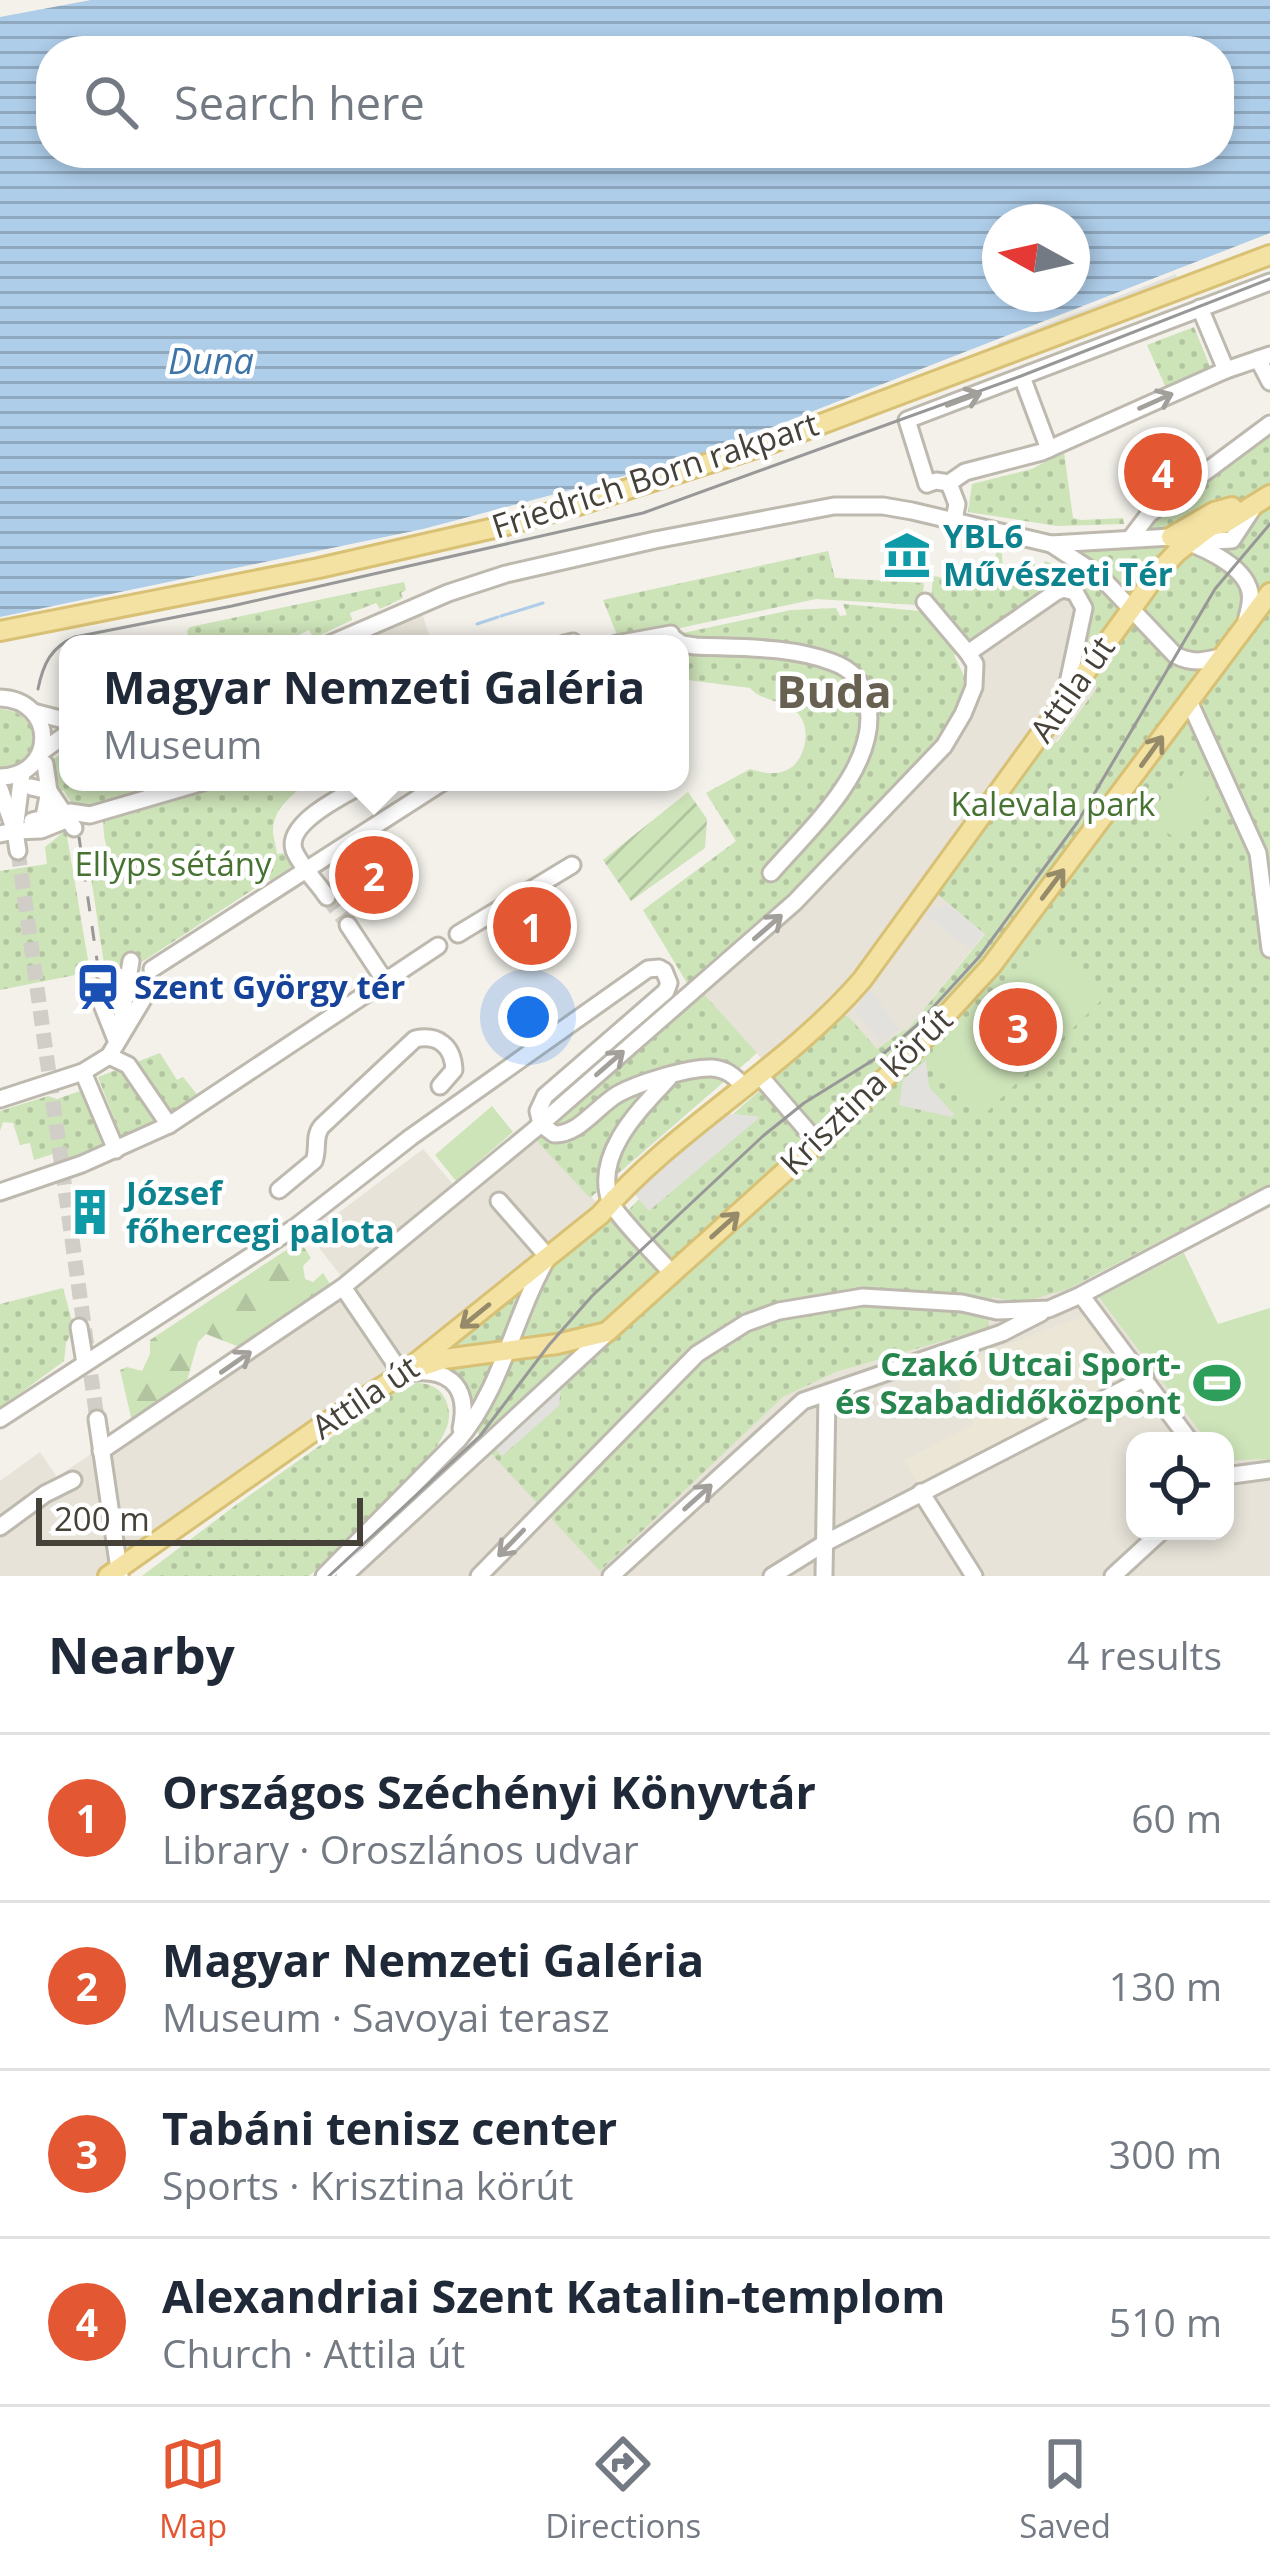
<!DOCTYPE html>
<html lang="en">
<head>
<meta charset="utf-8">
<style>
	:root { --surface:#fff; --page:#f2f2f3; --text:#1f2937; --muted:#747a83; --line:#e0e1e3; --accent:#e35732 }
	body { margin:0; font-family:"Open Sans",sans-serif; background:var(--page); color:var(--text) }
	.controls { position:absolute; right:36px; bottom:36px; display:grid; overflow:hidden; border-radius:24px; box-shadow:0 6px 18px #0003 }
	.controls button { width:108px; height:108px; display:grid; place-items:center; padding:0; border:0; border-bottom:3px solid var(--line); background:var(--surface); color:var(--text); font:60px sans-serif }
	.compass { position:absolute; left:982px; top:204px; width:108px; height:108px; border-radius:50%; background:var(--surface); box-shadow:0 6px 18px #0003; rotate:278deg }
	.scale { position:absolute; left:36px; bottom:30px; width:327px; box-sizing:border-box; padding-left:12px; border:6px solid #474239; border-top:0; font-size:33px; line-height:42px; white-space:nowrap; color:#474239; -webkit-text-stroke:9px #fff; paint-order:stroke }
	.you { position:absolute; left:528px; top:1017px; width:42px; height:42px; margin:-30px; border:9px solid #fff; border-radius:50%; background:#1a73e8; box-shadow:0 0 0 18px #1a73e833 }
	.badge { display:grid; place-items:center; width:78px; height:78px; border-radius:50%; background:var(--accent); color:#fff; font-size:39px; font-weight:700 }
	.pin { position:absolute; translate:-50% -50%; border:6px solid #fff; box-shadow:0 3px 12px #0006 }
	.popup { position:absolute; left:59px; top:635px; width:630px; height:156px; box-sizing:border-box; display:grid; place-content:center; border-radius:24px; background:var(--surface); filter:drop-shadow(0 3px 9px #0005); font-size:39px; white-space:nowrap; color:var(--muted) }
	.popup b { font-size:45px; color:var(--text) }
	.popup::after { content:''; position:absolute; left:50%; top:100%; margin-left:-24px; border:24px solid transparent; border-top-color:var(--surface) }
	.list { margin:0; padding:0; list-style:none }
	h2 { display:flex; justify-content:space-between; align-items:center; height:156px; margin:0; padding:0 48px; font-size:51px }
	h2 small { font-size:39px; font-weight:400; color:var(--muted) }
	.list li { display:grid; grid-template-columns:78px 1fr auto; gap:36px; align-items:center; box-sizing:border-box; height:168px; padding:0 48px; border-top:3px solid var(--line) }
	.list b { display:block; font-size:45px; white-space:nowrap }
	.list p { margin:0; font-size:39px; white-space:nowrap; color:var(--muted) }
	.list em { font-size:39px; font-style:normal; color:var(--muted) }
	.icon { flex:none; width:66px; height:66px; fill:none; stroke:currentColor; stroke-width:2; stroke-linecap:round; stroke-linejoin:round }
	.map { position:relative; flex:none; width:1270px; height:1576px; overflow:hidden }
	.search { position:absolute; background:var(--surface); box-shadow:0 6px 18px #0003; left:36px; right:36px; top:36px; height:132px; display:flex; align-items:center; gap:30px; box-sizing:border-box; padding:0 42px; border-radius:48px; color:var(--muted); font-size:45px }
	.sheet { height:828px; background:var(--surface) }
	nav { display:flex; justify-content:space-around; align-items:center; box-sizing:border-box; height:168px; border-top:3px solid var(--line); background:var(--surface); font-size:33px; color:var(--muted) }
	nav a { display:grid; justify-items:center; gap:6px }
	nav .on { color:var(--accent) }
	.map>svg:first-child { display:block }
	.residential { fill:#e7e3d9 }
	.education { fill:#ebe6d6 }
	.grass { fill:url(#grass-dots) }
	.forest { fill:url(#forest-firs) }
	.garden { fill:url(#garden-furrows) }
	.pitch { fill:#cde3b8 }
	.parking { fill:#e2e1de }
	.water { fill:url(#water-rules); fill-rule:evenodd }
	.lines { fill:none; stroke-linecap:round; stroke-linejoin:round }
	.stream { stroke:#aecde9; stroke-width:3 }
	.minor-tunnel { stroke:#d1cec7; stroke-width:15; stroke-dasharray:15 8; stroke-linecap:butt }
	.minor-casing { stroke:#beb9ae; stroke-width:21 }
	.major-casing { stroke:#d8c074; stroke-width:24 }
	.minor { stroke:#fff; stroke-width:15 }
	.major { stroke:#f4e2a3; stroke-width:18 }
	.tram { stroke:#989898; stroke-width:3 }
	.rail { stroke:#989898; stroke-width:3; stroke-dasharray:15 15; stroke-linecap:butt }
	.oneway { stroke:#a3a09c }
	.oneway2 { stroke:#958a69 }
	.labels { text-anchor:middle; stroke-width:9; stroke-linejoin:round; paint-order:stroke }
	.street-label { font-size:33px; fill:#474239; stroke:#fff }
	.culture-label { font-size:33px; font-weight:bold; fill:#0d838f; stroke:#fff; text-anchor:start }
	.park-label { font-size:33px; fill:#477332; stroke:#fff }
	.transit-label { font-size:33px; font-weight:bold; fill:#164399; stroke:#fff; text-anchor:start }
	.leisure-label { font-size:33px; font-weight:bold; fill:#27864d; stroke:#fff; text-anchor:end }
	.water-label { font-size:36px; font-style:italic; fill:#3d74a8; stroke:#fff }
	.district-label { font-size:45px; font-weight:bold; fill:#686151; stroke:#fff }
</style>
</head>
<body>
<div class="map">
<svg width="1270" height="1576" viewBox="0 0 1270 1576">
	<defs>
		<pattern id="grass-dots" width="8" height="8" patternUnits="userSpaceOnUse" patternTransform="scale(3)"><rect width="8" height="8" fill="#cde3b8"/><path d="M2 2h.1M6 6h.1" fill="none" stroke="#b1c49f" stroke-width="1.8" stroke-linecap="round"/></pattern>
		<pattern id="forest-firs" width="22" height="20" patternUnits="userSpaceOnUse" patternTransform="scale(3)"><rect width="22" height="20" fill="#cde3b8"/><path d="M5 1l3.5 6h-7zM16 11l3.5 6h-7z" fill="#b1c49f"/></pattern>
		<pattern id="garden-furrows" width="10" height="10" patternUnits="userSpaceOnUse" patternTransform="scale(3)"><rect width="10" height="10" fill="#cde3b8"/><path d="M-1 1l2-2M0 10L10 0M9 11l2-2" fill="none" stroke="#b1c49f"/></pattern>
		<pattern id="water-rules" width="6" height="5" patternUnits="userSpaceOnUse" patternTransform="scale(3)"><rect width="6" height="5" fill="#aecde9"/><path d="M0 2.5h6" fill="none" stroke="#8fa8be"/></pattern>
	</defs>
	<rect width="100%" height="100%" fill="#f3f1ea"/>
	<!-- residential -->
	<g class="residential">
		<path d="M1059,593l12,3 7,7 -10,60 26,16 4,8 -160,207 47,39 -77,96 -7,2 -24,19 -28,-33 -5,-1 -67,60 -74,-83 69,-61 180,-190 24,-90z"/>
		<path d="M421,610l11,34h-85z"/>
		<path d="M535,1139l74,76 -496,361h-113v-95l40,-29 17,25 130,-88 161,-104 -39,-50 114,-86 40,47z"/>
		<path d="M1087,1279l120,162h-72v90h90v-70l45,-2v117h-919l134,-129 115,123 183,-173 53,-25 152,-44 4,-31 76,-8z"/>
	</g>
	<!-- education -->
	<path class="education" d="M1086,1315l44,60 -212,109 -13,-24 69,-36 -23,-59z"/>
	<!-- grass -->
	<g class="grass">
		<path d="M1194,327l17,42 -45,19 -19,-43z"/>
		<path d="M1270,430v754l-202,105 -48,14 -28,-6 -4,31 -152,44 -53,25 -183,174 -115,-124 -16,-33 -29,-45 -3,-16 172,-138 7,8 23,-24 10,11 109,-93 -25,-3 111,-98 5,1 28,32 25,-18 6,-2 77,-95 -48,-40 111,-150 9,-2 40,-54 -3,-9 7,-10 -21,-16v-64l-19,-8 -15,5 -92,69 13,27 -16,42 -163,174 -98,90 -47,-78 93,-69 -30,-48 44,-24c13,4 26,7 39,0 16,-9 22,-38 11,-53 -11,-16 -37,-13 -50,-28l-70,-9v-35h-49l160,-34 45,-2 4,8 7,-1 -4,-11 77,7 11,-10 2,-25 58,10 6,-39 5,7 2,29 14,3 13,-28h4v8l8,2 2,-7 19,7 4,-22 71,-4 15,-23z"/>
		<path d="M1064,452l9,66 8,2 42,-2 1,6 -67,2 -89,-14 4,-28 60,-15z"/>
		<path d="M828,551l7,27 89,5 -2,19 -5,3 -101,-6 -136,29 -3,-3 -11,2v3l-47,10 -16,-40z"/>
		<path d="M404,582l2,8 -5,3 2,5 -23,11 -4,-6 -26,10 2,7 -38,18 -5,-8 -29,14h-90l-3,-13 3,-4z"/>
		<path d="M0,709c44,2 44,56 0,59z"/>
		<path d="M68,749v33h243c-19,11 -39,28 -38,51 1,7 3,14 4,21l6,-1 10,12 -19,17 -5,-3 -124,81 -8,4 -3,-4 -29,10 -17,-113 21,-5c-8,-18 -4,-26 -7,-43 -19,0 -29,1 -38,-18l-6,-1 -11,-23 5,-7z"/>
		<path d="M66,830l24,142 -90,18v-119l47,-7 -2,-17z"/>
		<path d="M703,993l54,60 -167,145 -55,-59z"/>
		<path d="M160,1053l17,27 6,-3 17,21 -35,22 -43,19 -24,-62z"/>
		<path d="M83,1090l28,53 -52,25 -6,-14 -19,6 -4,-17 -10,2 -7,-22 -10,-1 -3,9v-20l48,-15 9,3z"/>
		<path d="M63,1288l11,40 -8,15 -2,18 -64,47v-104z"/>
		<path d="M416,1383c14,0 25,5 30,18 4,9 4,19 0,28 -19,46 -99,112 -137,147h-167l94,-71 155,-110z"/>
	</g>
	<!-- forest -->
	<path class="forest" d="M300,1241l11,17 -8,8 2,13 8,3 10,-9 9,14 -76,53 -19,6 -31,-12 -8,8 -12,42 -54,37 -12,-51 7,-3 15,4 8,-17v-14z"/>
	<!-- garden -->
	<path class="garden" d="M688,792l19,27 -2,29 -74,53 -28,-41z"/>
	<!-- pitch -->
	<g class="pitch">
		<path d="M1187,767l28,17 -35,57 -27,-17z"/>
		<path d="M1052,939l55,56 -124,121 -55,-56z"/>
		<path d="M492,1106l21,26 -57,49 -21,-26z"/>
		<path d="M1184,1253l34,71 52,-16v151l-45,2v-20h-18l-108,-144z"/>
	</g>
	<!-- parking -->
	<g class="parking">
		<path d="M1176,274l2,6 -178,69 -2,-6z"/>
		<path d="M945,903l39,30 -13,17 -46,-36 8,-9 7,5z"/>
		<path d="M869,989l30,40 -19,14 -25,-33z"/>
		<path d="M926,1060l3,27 25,27 -3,3 -52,-12 4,-25z"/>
		<path d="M712,1112l48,5 -111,94 -21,-25z"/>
		<path d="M561,1388l-2,18 -57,50 -8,-9 57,-58z"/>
	</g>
	<!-- water -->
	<path class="water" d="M91,0h1179v233l-575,224 -272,72 -423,88v-600zM51,51h1168v102h-1168zM1000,222h72v72h-72z"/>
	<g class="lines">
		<!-- stream -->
		<g class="stream">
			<path d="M501,616l42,-13"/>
			<path d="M477,624l21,-7"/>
		</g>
		<!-- minor-tunnel -->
		<g class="minor-tunnel">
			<path d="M18,851l79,568"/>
			<path d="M327,897l21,28"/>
		</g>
		<defs>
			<g id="minor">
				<path d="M1200,308l26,62"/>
				<path d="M1258,359l12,23"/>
				<path d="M1022,377l27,72"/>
				<path d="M949,483l8,21 -3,16"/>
				<path d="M927,484l-20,-64 363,-138"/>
				<path d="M927,484l9,-3 13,2 16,-11 77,-20 184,-82 44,-15"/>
				<path d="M1130,539l19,-25 121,-90"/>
				<path d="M1192,542l40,-2 23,-35"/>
				<path d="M1051,544l49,32 75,79c17,9 29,6 46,2"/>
				<path d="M675,639l7,5 13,2c45,2 94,0 137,16 20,7 30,19 35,39 15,64 -59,129 -96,172"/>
				<path d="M330,644l118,-51 58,-19 149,-34 179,-34h49l29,5 139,33 120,-7c25,7 73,26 79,55 2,11 -2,20 -4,30"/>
				<path d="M564,644l9,-2 1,2"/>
				<path d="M616,644l55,-10"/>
				<path d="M968,653l88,-61 7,-3 12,3 9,16 -19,89"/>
				<path d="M0,698c57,2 57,78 0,79"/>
				<path d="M1189,701l69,152 12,96"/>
				<path d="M33,712l35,9"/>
				<path d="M41,752l27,-19"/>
				<path d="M31,787l18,4 25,37"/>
				<path d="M0,789l15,42 3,20"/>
				<path d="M32,821l38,-9 20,3 113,-33"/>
				<path d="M16,822l6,-49"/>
				<path d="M43,822l6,-31 -4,-27"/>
				<path d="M0,834l15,-3 26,-1 25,-10"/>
				<path d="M352,841l10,17"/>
				<path d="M327,897c-9,-14 -27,-31 -33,-47 -9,-28 54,-57 74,-68"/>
				<path d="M348,925l37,56"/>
				<path d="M458,934l114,-69"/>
				<path d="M152,969l291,-187"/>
				<path d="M664,971l5,12 -3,8 -121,105 -7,15 3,13 13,10c25,1 43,-28 64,-40 20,-11 71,-27 94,-26 14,1 23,8 32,19"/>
				<path d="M99,997l17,43"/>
				<path d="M119,1034l12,-73"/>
				<path d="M109,1056l19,9 41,60"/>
				<path d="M83,1072l33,78"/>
				<path d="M760,1076l57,66"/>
				<path d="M668,1079c-29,31 -74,75 -58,122 4,12 50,59 62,72"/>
				<path d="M0,1099l83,-27 26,-16 42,-70 -47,-14"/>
				<path d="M279,1190l35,-29c5,-12 -1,-25 8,-35l93,-87c23,-5 38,7 39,31l-14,16"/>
				<path d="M0,1192l82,-28 87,-39 269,-179"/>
				<path d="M347,1293l55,81c43,-9 69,9 59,55"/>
				<path d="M1081,1295l109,146"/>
				<path d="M79,1327l6,36"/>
				<path d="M0,1419l297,-193 114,-89 237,-168 11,-1 5,3"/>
				<path d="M97,1419l23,157"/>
				<path d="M101,1451l242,-164 191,-157 261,-228 149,-156 19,-32 11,-27 1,-23 -7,-11 -43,-51"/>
				<path d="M1225,1476l45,-6"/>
				<path d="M921,1492l53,84"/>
				<path d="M0,1527l45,-33 28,-14"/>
				<path d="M324,1576l134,-136c44,-51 56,-125 90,-183l-49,-56"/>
				<path d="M344,1576l262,-242"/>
				<path d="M479,1576l218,-222 49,-31 33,-12 84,-14 99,6 35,8 52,-2 32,-14 189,-100"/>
				<path d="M611,1576l192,-175 199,-68 39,-20"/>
				<path d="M772,1576l53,-33 320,-165"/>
				<path d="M824,1576l3,-182"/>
				<path d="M1113,1576l49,-45"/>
			</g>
			<g id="major">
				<path d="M1171,537l43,-25 18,-5"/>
				<path d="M0,631l319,-63 184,-42 75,-21 190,-61 502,-189"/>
				<path d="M417,1368l27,-9 113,-15 50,-12 235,-212 74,-72 75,-82 279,-373"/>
				<path d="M108,1576l216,-152 78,-50 198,-159c77,-89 185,-146 262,-235l297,-409 18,-19 34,-26 14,-3 45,-28"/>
			</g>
		</defs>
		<!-- minor casing -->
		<use href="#minor" class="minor-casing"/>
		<!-- major casing -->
		<use href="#major" class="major-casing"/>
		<!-- minor -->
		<use href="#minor" class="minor"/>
		<!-- major -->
		<use href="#major" class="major"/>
		<!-- tram -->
		<g class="tram">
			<path d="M38,689c5,-25 13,-42 37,-52l157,-31 411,-93 378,-137 249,-97"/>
			<path d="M329,1576l151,-140 69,-91 43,-49 171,-160 41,-33 79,-49 33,-28 63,-69 98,-134 138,-234 55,-65"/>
		</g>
		<!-- rail -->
		<path class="rail" d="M79,837l20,137"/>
	</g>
	<!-- one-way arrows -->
	<defs><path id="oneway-shaft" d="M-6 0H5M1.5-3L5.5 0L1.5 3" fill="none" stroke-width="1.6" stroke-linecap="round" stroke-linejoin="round" transform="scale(3)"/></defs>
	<g class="oneway">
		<use href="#oneway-shaft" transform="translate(964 399) rotate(-20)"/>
		<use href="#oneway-shaft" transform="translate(1156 401) rotate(-24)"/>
		<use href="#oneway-shaft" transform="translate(768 927) rotate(-41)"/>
		<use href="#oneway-shaft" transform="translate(610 1063) rotate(-41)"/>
		<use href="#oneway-shaft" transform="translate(236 1362) rotate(-35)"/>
		<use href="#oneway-shaft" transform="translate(698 1497) rotate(-42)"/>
		<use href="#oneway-shaft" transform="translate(511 1543) rotate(134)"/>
	</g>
	<g class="oneway2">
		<use href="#oneway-shaft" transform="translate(1152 751) rotate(-54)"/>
		<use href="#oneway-shaft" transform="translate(1053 884) rotate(-53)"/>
		<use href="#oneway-shaft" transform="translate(725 1225) rotate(-42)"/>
		<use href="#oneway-shaft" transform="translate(475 1316) rotate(141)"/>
	</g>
	<!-- icons -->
	<defs>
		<symbol id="museum-bare" viewBox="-9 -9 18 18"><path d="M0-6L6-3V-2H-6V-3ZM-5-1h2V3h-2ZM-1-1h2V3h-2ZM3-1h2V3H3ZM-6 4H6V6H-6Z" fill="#0f9aa8" stroke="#fff" stroke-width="2.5" paint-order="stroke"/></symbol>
		<symbol id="station-bare" viewBox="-9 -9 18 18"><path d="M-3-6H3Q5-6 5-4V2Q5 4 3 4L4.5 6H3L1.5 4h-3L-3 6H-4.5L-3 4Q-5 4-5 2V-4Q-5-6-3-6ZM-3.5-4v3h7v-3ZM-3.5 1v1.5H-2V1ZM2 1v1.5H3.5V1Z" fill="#1a4fb4" stroke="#fff" stroke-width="2.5" paint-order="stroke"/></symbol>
		<symbol id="building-bare" viewBox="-9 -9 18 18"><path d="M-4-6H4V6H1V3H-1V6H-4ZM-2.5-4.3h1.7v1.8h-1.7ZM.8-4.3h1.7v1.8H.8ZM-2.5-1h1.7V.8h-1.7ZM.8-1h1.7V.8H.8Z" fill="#0f9aa8" stroke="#fff" stroke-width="2.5" paint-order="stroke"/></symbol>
		<symbol id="stadium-bare" viewBox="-9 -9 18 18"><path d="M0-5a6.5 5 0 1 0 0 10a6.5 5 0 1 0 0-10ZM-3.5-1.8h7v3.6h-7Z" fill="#2e9e5b" stroke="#fff" stroke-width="2.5" paint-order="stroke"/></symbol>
	</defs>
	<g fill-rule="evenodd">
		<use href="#museum-bare" x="874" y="522" width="66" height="66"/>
		<use href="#station-bare" x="65" y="954" width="66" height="66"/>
		<use href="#building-bare" x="57" y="1179" width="66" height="66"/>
		<use href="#stadium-bare" x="1184" y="1350" width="66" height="66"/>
	</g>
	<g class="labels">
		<!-- street labels -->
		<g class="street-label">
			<text transform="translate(655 475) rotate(-18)" y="12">Friedrich Born rakpart</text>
			<text transform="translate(1072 689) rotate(-55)" y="12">Attila út</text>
			<text transform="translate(866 1091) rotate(-44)" y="12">Krisztina körút</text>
			<text transform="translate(365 1397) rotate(-34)" y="12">Attila út</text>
		</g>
		<!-- culture labels -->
		<g class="culture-label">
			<text x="943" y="548">YBL6<tspan x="943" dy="38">Művészeti Tér</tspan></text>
			<text x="126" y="1205">József<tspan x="126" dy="38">főhercegi palota</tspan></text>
		</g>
		<!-- park labels -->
		<g class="park-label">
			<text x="1053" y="816">Kalevala park</text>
			<text x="173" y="876">Ellyps sétány</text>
		</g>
		<!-- transit labels -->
		<g class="transit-label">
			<text x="134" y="999">Szent György tér</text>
		</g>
		<!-- leisure labels -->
		<g class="leisure-label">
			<text x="1181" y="1376">Czakó Utcai Sport-<tspan x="1181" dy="38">és Szabadidőközpont</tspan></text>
		</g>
		<!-- water labels -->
		<g class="water-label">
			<text x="211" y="374">Duna</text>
		</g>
		<!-- district labels -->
		<g class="district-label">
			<text x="834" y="708">Buda</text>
		</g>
	</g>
</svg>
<div class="controls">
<button><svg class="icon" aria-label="locate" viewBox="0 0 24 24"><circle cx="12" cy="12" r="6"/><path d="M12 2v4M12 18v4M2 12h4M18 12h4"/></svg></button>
</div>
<svg class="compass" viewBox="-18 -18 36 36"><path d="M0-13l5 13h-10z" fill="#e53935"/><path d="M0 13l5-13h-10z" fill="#747a83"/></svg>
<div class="scale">200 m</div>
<div class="you"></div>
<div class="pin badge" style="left:532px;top:926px">1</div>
<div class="pin badge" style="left:374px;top:875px">2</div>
<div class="popup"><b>Magyar Nemzeti Galéria</b>Museum</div>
<div class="pin badge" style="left:1018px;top:1027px">3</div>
<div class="pin badge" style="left:1163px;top:472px">4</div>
<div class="search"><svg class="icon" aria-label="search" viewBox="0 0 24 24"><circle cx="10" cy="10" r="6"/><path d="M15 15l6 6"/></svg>Search here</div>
</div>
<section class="sheet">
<h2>Nearby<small>4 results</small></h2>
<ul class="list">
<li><span class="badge">1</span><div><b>Országos Széchényi Könyvtár</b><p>Library · Oroszlános udvar</p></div><em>60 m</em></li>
<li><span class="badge">2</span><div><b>Magyar Nemzeti Galéria</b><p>Museum · Savoyai terasz</p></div><em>130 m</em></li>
<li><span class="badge">3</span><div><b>Tabáni tenisz center</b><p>Sports · Krisztina körút</p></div><em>300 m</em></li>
<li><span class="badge">4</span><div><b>Alexandriai Szent Katalin-templom</b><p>Church · Attila út</p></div><em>510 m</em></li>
</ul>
</section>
<nav>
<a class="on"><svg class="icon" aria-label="map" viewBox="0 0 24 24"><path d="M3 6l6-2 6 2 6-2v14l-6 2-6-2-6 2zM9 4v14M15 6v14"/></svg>Map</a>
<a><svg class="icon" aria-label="directions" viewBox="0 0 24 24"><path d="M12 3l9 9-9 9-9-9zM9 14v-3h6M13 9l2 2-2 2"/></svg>Directions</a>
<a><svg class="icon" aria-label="saved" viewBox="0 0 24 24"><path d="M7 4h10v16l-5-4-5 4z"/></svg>Saved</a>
</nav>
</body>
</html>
